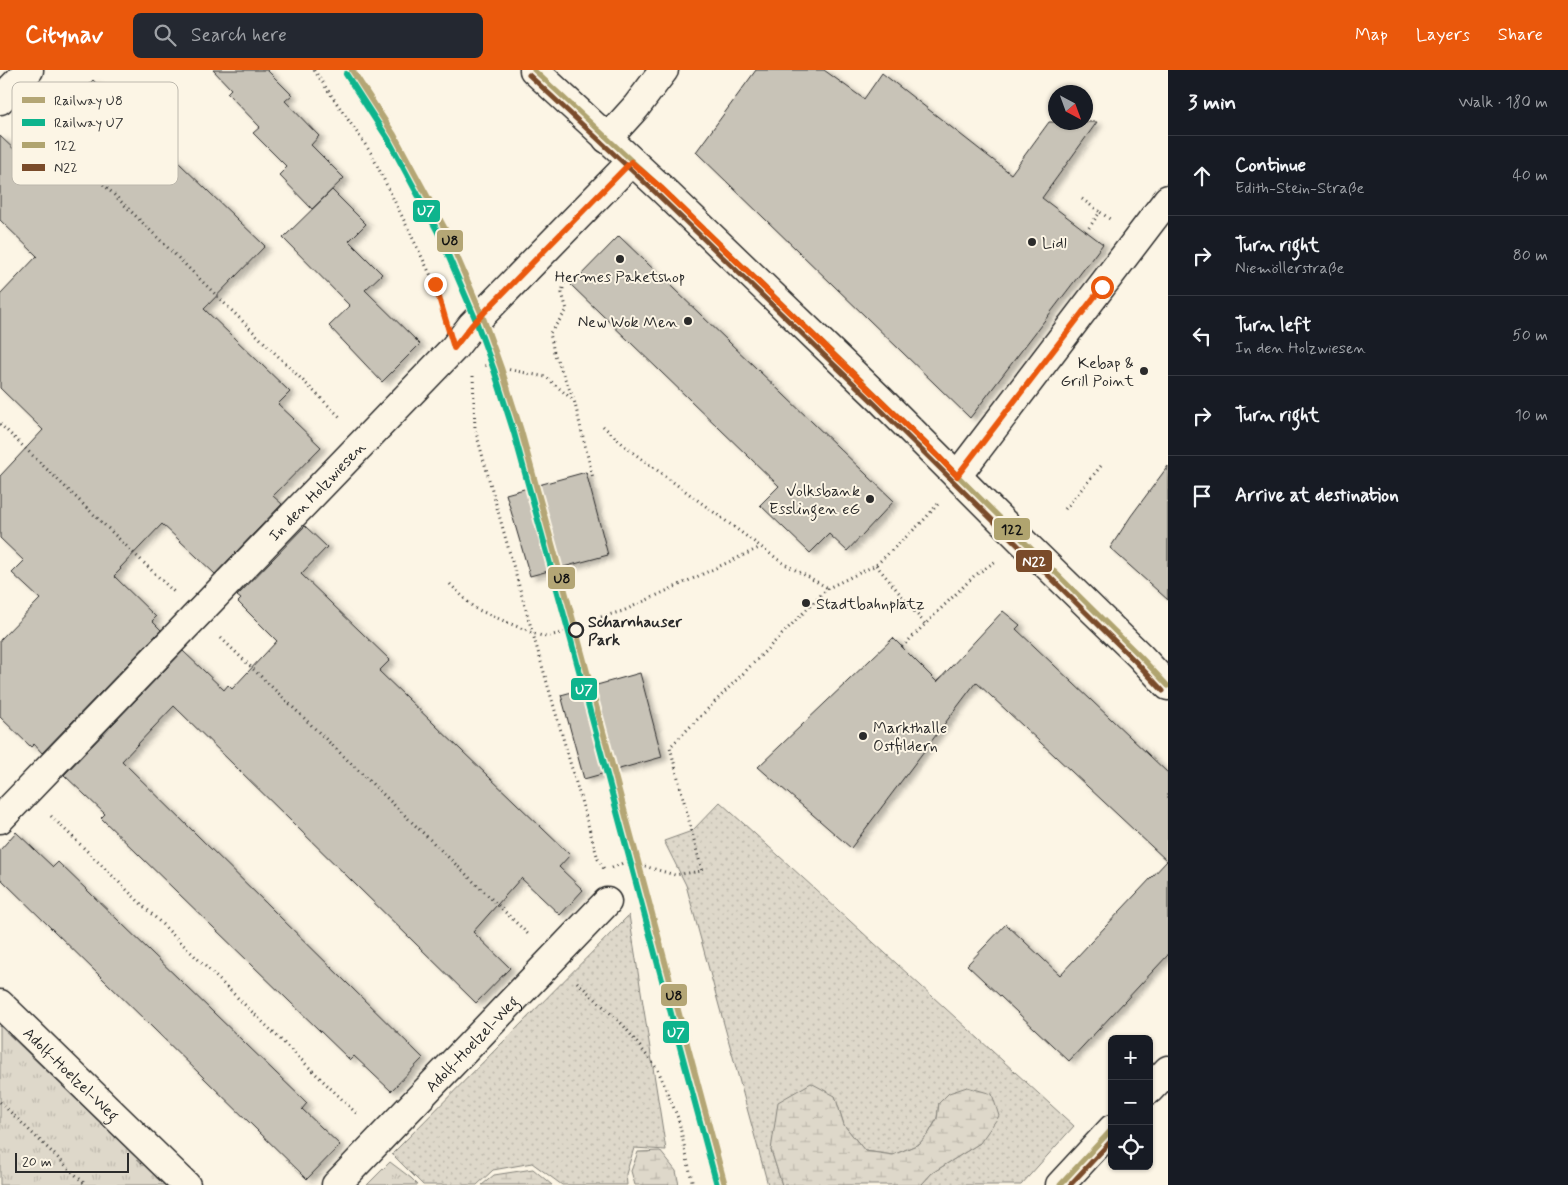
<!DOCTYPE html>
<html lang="en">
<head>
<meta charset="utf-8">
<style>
	:root { --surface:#171b24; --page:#242831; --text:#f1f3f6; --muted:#9ea1a6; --line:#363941; --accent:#ea580c }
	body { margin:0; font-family:Mynerve,sans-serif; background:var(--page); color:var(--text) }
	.controls { position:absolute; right:15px; bottom:15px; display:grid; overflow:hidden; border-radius:8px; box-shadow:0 1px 4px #0004 }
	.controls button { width:45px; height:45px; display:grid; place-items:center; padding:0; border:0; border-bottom:1px solid var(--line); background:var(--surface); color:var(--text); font:25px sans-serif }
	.compass { position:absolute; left:1048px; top:15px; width:45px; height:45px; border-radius:50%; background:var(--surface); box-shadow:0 1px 4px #0004; rotate:139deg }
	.scale { position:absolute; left:15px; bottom:12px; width:114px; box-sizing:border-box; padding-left:5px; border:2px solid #2b2b2b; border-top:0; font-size:14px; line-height:18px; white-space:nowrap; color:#2b2b2b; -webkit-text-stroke:4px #fcf5e5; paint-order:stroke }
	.stop { position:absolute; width:15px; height:15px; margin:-11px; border:4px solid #ea580c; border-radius:50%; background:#fff }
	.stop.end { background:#ea580c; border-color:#fff; box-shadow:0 1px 5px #0008 }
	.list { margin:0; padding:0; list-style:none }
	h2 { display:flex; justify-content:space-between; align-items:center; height:65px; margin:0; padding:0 20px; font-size:21px }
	h2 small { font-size:16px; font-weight:400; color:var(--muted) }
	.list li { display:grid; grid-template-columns:32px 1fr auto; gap:15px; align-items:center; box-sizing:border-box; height:80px; padding:0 20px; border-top:1px solid var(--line) }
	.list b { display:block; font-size:19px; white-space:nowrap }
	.list p { margin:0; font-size:16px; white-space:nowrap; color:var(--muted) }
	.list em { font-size:16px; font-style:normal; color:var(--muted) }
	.icon { flex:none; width:28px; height:28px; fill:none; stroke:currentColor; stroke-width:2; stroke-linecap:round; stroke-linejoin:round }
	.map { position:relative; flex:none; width:1168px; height:1115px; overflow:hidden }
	header { display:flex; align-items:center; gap:30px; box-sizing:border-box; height:70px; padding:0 25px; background:var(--accent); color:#fff }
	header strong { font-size:24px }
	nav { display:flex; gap:28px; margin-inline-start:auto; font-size:18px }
	.search { width:350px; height:45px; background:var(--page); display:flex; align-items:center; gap:12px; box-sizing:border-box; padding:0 18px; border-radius:8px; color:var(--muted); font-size:19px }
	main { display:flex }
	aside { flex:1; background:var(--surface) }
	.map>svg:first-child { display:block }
	.grass { fill:url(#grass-dots); stroke:#84827a }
	.wetland { fill:url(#wetland-marsh); stroke:#84827a }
	.park { fill:url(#park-tufts); stroke:#84827a }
	.building { fill:#c8c3b7; stroke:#2b2b2b; filter:url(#shadow) }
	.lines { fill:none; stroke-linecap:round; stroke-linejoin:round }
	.street-casing { stroke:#2b2b2b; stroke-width:31 }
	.secondary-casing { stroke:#2b2b2b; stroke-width:31 }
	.path { stroke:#2b2b2b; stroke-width:3; stroke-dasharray:1 4; stroke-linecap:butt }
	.street { stroke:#fcf5e5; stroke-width:28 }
	.secondary { stroke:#fcf5e5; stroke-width:28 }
	.bus-1-casing { stroke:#fcf5e5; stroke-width:9 }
	.bus-2-casing { stroke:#fcf5e5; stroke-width:9 }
	.bus-1 { stroke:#b0a46f; stroke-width:5 }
	.bus-2 { stroke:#7a4b2a; stroke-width:5 }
	.rail-1-casing { stroke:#fcf5e5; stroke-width:10 }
	.rail-2-casing { stroke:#fcf5e5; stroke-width:10 }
	.rail-1 { stroke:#b4a675; stroke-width:6 }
	.rail-2 { stroke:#0eb48d; stroke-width:6 }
	.route { stroke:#ea580c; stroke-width:6 }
	.poi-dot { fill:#2b2b2b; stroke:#fcf5e5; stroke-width:2 }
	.stop-dot { fill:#fcf5e5; stroke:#2b2b2b; stroke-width:2.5 }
	.labels { text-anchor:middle; stroke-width:4; stroke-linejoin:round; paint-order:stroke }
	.poi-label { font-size:16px; fill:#2b2b2b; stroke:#fcf5e5; text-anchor:start }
	.street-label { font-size:16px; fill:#2b2b2b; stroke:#fcf5e5 }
	.stop-label { font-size:16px; font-weight:bold; fill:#2b2b2b; stroke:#fcf5e5; text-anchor:start }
	.key { fill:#fcf5e5; stroke:#bdb8ad; stroke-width:1 }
	.key-label { font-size:14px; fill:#2b2b2b }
	.line-badge { stroke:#fcf5e5; stroke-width:2 }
	.badge-label { font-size:14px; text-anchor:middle; font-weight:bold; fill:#fff }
	.pale-badge-label { font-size:14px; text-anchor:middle; font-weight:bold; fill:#111 }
</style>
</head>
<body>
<header>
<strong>Citynav</strong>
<div class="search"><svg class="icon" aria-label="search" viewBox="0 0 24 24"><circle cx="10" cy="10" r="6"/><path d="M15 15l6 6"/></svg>Search here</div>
<nav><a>Map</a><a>Layers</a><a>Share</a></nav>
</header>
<main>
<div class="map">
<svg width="1168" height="1115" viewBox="0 0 1168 1115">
	<defs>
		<pattern id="grass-dots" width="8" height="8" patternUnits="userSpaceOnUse" patternTransform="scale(1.25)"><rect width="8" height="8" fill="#ded8ca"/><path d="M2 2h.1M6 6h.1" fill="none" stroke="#bfbaae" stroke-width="1.8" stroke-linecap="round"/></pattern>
		<pattern id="wetland-marsh" width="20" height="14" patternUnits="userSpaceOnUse" patternTransform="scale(1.25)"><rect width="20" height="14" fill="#ded8ca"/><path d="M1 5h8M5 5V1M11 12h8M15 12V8" fill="none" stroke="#bfbaae"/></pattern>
		<pattern id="park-tufts" width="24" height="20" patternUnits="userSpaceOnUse" patternTransform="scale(1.25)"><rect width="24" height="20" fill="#ded8ca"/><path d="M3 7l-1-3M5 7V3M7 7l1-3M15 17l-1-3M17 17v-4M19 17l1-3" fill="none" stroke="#bfbaae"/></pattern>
		<filter id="shadow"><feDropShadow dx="5.5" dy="3" stdDeviation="2.5" flood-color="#0004"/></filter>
	</defs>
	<rect width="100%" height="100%" fill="#fcf5e5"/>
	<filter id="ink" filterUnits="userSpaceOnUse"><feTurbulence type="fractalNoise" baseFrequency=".02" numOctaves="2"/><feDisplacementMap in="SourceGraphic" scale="10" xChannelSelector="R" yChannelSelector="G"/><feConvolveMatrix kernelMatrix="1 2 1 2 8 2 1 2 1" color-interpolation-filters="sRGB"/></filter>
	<g filter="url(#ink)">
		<!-- grass -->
		<g class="grass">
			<path d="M720,732l354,324 -53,59h-100l11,-12 48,-30 -41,-40 -2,15 -8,15 -10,11 -26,11 -28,-4 -21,-26 -9,-29 -64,54 11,35h-14l-82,-300 -22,-44 28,-10z"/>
			<path d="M629,845l37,235 -32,-2 -8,26 1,11h-65l-30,-22 -39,7 -16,15h-54l-31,-31z"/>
		</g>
		<!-- wetland -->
		<g class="wetland">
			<path d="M811,1013l24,13 9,29 21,26 28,4 26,-11 10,-11 8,-14 2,-16 10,-10 18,-6 25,7 7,22 -19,27 -48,30 -11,12h-139l-11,-35 7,-48z"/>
			<path d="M660,1081l16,20 3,14h-44l-4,-14 7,-19z"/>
			<path d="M533,1099l19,16h-70l12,-10z"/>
		</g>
		<!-- park -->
		<g class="park">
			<path d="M0,956l165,159h-165z"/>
			<path d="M390,1092l21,16 7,7h-51z"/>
		</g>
		<!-- building -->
		<g class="building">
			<path d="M213,0h54l25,25 -7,6 34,35 -8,9 33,33 -32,31 -33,-34 8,-8 -34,-34 7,-6 -33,-34 4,-4z"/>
			<path d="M756,0h68l40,29 18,-26 129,101 38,-52h48l-55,76 61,46 -133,174 -274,-266z"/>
			<path d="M93,10l172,166 -61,63 86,83 -12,12 16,15 -1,1 28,27 -48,49 9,8 -67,70 -53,-50 -42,44 1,1 -7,7 42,41 -4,4 9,9 -119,123 -8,-9 -3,3 -31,-30v-77l40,-41 -28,-26 12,-12 -24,-23v-62l43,-46 -43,-42v-93l37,-39 -37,-36v-84l38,36 48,-50 -17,-17z"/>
			<path d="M332,120l34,34 -17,17 33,33 -17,16 55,54 -38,38 -53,-56 21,-20 -67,-68z"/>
			<path d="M619,166l275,265 -47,50 -18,-17 -19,19 -50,-48 19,-19 -208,-201z"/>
			<path d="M1168,396v134l-58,-52 21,-32z"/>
			<path d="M586,402l22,83 -78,21 -24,-82z"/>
			<path d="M305,456l22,21 -26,27 89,86 -11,11 191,184 -11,12 24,23 -23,25 -39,-37 -48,54 37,36 -34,35 -302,-297 -21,22 -31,33 301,297 -32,33 -37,-35 -4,4 -61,-59 -188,-183 4,-4 -41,-39 119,-124 41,39 4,-5 4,4 45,-48 -39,-39 3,-3 -4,-3z"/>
			<path d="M1003,541l17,14 -4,4 152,144v182l-99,106 -102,-96 39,-41 54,51 107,-114 -191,-179 -125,166 -93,-81 135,-129 44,44z"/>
			<path d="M640,603l22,84 -78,22 -23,-84z"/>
			<path d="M16,762l37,35 5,-5 249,241 -5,6 38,36 -33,34 -307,-301v-28z"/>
		</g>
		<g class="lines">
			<defs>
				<g id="street">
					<path d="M0,30l29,-30"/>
					<path d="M607,69l29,-32 28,-37"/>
					<path d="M957,406l211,-277"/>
					<path id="s1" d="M0,749l454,-471 18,-23 159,-163"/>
					<path id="s2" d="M0,934l186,181"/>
					<path id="s3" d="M336,1115l271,-283"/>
				</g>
				<g id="secondary">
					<path d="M534,0l127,118 219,211 142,142 118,115 28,30"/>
					<path d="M1149,1020l19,-20"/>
					<path d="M1060,1115l52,-56"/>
				</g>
			</defs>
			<!-- street casing -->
			<use href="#street" class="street-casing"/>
			<!-- secondary casing -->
			<use href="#secondary" class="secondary-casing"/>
			<!-- path -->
			<g class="path">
				<path d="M314,0l57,83 64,131 8,24"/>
				<path d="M32,44l309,304"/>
				<path d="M1082,129l18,13"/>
				<path d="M1086,162l14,-20 11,8"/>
				<path d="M564,213l-2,10 5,17 -17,23 4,20 20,47 19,78"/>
				<path d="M485,296l1,-1 60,12 27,23"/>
				<path d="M473,306l2,53 40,143 83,287 6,10"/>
				<path d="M0,354l174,168"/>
				<path d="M603,356l24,22 134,99 22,16 45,25"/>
				<path d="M1065,439l36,-43"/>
				<path d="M876,495l49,59"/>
				<path d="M450,514l24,24 58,25 14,4 22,-6"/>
				<path d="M601,547l22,-6 138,-64"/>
				<path d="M221,568l309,298"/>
				<path d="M902,577l72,-71 22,-15"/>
				<path d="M51,746l307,299"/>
				<path d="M612,798l15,-7 48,14 27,-4 -32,-124 158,-159 48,-23 46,-43 16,-18"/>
				<path d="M577,912l47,44 34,44 20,48 15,67"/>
				<path d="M0,1032l86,83"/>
			</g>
			<!-- street -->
			<use href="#street" class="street"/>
			<!-- secondary -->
			<use href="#secondary" class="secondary"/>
			<defs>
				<g id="bus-1">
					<path d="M534,0l127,118 219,211 260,257 28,30"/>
					<path d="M1060,1115l52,-56"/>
				</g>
				<g id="bus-2">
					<path d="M529,5l127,118 219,211 260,257 28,30"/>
					<path d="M1070,1115l42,-45"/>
				</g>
			</defs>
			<!-- bus-1 casing -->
			<use href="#bus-1" class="bus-1-casing"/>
			<!-- bus-2 casing -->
			<use href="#bus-2" class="bus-2-casing"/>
			<!-- bus-1 -->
			<use href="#bus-1" class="bus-1"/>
			<!-- bus-2 -->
			<use href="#bus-2" class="bus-2"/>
			<defs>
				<path id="rail-1" d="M352,0l42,65 52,96 36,84 19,53 20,63 55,200 149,554"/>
				<path id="rail-2" d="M346,4l42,65 51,95 36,84 19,52 20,63 55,200 148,552"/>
			</defs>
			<!-- rail-1 casing -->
			<use href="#rail-1" class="rail-1-casing"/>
			<!-- rail-2 casing -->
			<use href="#rail-2" class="rail-2-casing"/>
			<!-- rail-1 -->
			<use href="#rail-1" class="rail-1"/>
			<!-- rail-2 -->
			<use href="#rail-2" class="rail-2"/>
		</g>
	</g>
	<g class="lines" filter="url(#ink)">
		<!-- route -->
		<path class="route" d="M435,214l19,64 18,-23 66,-68 93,-95 30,26 276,267 20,21 145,-189"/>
	</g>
	<!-- markers -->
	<g class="poi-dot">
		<circle cx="1032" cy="172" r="5"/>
		<circle cx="620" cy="189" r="5"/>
		<circle cx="688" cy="251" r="5"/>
		<circle cx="1144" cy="301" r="5"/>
		<circle cx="870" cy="429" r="5"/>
		<circle cx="806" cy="533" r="5"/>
		<circle cx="863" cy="666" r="5"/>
	</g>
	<circle class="stop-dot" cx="576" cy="560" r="7"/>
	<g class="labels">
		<!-- poi labels -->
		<g class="poi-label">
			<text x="1042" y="178">Lidl</text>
			<text x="620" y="212" text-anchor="middle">Hermes Paketshop</text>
			<text x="678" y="257" text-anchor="end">New Wok Men</text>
			<text x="1134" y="298" text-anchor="end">Kebap &amp;<tspan x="1134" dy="18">Grill Point</tspan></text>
			<text x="860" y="426" text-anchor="end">Volksbank<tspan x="860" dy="18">Esslingen eG</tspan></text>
			<text x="816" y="539">Stadtbahnplatz</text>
			<text x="873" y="663">Markthalle<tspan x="873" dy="18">Ostfildern</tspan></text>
		</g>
		<!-- street labels -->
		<g class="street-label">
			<text dy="6" stroke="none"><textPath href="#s1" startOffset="456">In den Holzwiesen</textPath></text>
			<text dy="6" stroke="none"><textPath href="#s3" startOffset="196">Adolf-Hoelzel-Weg</textPath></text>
			<text dy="6" stroke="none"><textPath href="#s2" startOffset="100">Adolf-Hoelzel-Weg</textPath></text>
		</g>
		<!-- stop labels -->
		<g class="stop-label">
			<text x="588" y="557">Scharnhauser<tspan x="588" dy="18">Park</tspan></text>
		</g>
	</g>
	<!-- legend -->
	<rect x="12" y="12" width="166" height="103" rx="8" class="key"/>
	<rect x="22" y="27" width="23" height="6" fill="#b4a675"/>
	<rect x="22" y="49" width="23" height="7" fill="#0eb48d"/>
	<rect x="22" y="72" width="23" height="6" fill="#b0a46f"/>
	<rect x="22" y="94" width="23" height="7" fill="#7a4b2a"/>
	<g class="key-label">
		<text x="54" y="35">Railway U8</text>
		<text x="54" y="57">Railway U7</text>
		<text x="54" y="80">122</text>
		<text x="54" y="102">N22</text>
	</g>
	<g class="line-badge">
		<rect x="412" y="129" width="29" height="24" rx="5" fill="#0eb48d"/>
		<rect x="436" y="159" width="28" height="24" rx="5" fill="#b4a675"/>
		<rect x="993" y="447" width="38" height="24" rx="5" fill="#b0a46f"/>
		<rect x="1015" y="479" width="38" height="24" rx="5" fill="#7a4b2a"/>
		<rect x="547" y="496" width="29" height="24" rx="5" fill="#b4a675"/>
		<rect x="570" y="607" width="28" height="24" rx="5" fill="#0eb48d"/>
		<rect x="660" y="913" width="28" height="24" rx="5" fill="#b4a675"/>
		<rect x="662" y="950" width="28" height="24" rx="5" fill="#0eb48d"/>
	</g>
	<g class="badge-label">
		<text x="426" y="145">U7</text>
		<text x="1034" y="496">N22</text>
		<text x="584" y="624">U7</text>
		<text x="676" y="967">U7</text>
	</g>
	<g class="pale-badge-label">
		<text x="450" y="175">U8</text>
		<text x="1012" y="464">122</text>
		<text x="562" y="513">U8</text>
		<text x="674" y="930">U8</text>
	</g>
</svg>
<div class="controls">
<button>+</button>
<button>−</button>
<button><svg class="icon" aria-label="locate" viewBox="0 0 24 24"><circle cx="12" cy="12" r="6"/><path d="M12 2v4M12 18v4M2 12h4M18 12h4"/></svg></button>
</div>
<svg class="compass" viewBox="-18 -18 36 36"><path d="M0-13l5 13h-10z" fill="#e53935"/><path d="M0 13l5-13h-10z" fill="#9ea1a6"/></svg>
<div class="scale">20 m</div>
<div class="stop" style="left:1102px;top:217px"></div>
<div class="stop end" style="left:435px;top:214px"></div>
</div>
<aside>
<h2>3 min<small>Walk · 180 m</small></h2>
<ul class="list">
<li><svg class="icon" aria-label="ahead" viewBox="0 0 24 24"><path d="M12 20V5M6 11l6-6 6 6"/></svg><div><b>Continue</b><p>Edith-Stein-Straße</p></div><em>40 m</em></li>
<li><svg class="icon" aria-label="right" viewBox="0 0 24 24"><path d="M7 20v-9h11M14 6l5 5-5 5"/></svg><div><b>Turn right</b><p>Niemöllerstraße</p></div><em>80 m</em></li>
<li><svg class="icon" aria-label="left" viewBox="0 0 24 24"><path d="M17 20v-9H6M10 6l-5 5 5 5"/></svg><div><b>Turn left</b><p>In den Holzwiesen</p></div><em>50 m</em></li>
<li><svg class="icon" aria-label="right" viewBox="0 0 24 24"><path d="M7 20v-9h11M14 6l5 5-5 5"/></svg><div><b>Turn right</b></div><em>10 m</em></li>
<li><svg class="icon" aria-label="arrive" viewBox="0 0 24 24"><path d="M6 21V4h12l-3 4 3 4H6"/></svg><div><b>Arrive at destination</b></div></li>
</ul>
</aside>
</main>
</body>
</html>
